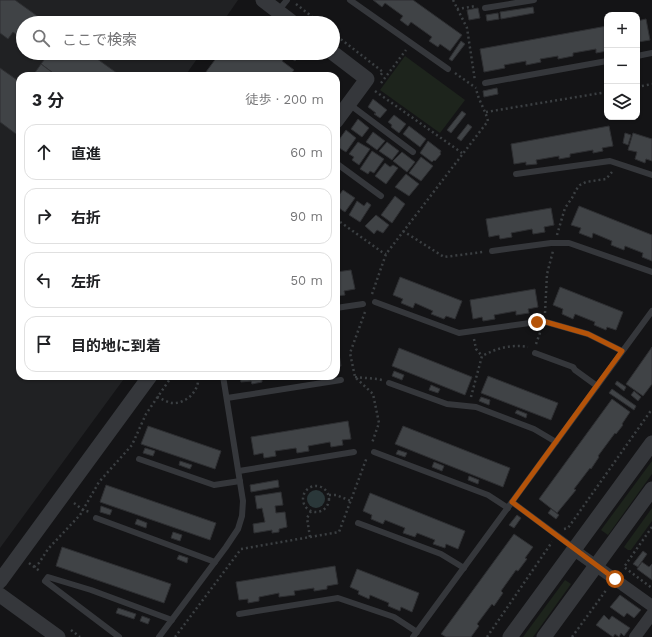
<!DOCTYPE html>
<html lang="ja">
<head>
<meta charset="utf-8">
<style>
	:root { --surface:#fff; --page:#f2f2f2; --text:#202124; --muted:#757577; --line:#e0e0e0 }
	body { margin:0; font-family:"Work Sans","Noto Sans JP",sans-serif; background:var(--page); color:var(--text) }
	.controls { position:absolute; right:12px; top:12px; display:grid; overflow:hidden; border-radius:8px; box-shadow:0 1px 3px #0004 }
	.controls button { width:36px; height:36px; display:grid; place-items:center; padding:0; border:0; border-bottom:1px solid var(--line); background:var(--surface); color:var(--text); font:20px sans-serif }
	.stop { position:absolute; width:12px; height:12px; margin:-9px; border:3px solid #b45309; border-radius:50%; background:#fff }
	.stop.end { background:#b45309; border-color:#fff; box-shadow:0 1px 4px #0008 }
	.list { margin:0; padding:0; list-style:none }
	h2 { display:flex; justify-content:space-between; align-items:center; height:52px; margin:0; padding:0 16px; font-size:17px }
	h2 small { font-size:13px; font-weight:400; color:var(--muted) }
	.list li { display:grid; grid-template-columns:26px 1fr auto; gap:12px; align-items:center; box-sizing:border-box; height:56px; margin:0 8px 8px; padding:0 8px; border:1px solid var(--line); border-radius:12px }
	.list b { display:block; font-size:15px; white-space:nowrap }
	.list em { font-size:13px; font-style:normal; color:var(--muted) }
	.icon { flex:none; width:22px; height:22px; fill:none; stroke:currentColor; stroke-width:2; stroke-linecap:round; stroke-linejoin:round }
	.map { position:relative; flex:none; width:652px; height:637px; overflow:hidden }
	.search { position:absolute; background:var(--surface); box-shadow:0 1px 3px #0004; left:16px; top:16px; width:324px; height:44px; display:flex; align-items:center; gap:10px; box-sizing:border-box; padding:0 14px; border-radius:22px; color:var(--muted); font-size:15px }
	.panel { position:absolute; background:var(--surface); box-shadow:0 1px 3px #0004; left:16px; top:72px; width:324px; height:308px; border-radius:12px }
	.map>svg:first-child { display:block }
	.built { fill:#202123 }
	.green { fill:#1d241c }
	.water { fill:#2a3739 }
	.building { fill:#404346; stroke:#2e2f32 }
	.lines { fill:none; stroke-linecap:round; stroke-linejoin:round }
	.path { stroke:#3b3f42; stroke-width:2.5; stroke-dasharray:2 3; stroke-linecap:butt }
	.service { stroke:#35373b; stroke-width:6 }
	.minor { stroke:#35373b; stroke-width:12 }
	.tertiary { stroke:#35373b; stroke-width:15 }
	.route { stroke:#b45309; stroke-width:5 }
</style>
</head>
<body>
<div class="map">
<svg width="652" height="637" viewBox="0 0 652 637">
	<rect width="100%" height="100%" fill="#141416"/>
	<!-- built -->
	<path class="built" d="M0,0h238l-16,23h-199v30h178l-16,23h-165v300h106l-126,172z"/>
	<!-- green -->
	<g class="green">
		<path d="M405,56l60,44 -25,33 -60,-43z"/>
		<path d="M652,461v13l-44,61 -7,-5z"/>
		<path d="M652,508v13l-21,29h-3l-4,-3z"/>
		<path d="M565,580l6,4 -38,53h-10z"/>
	</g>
	<!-- water -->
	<circle class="water" cx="316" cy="499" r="9"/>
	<!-- building -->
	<g class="building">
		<path d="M0,0h15l32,23h-24v16l-10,-7 -5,7 -8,-6z"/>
		<path d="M373,0h40l49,35 -12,16 -10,-7 -2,3 -9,-6 3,-4 -21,-15 -3,4 -8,-6 3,-4 -18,-13 -3,4z"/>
		<path d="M533,7l1,6 -33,6 -1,-7z"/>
		<path d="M478,8l2,10 -11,2 -2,-10z"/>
		<path d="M498,13l1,6 -12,2 -1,-6z"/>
		<path d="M646,19l4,21 -12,2 1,3h-2v-24z"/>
		<path d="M607,26v25l-11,2v-4l-23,4v3l-15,3v-3l-18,3 1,3 -15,3v-4l-22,4 1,3 -21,4 -4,-23z"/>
		<path d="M461,41l4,3 -13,17 -3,-2z"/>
		<path d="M42,53h47l32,23h-64l-16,-12 6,-8z"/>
		<path d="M220,53h61l5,4 -4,4 12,9 -5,6h-86z"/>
		<path d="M290,53h11l-6,8 -7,-5z"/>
		<path d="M41,64l16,12h-20l-3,-2z"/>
		<path d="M0,68l20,14v55l-20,-15z"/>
		<path d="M497,88l1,6 -14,3 -1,-6z"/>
		<path d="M373,99l14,11 -7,8 -6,-4 2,-1 -8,-6z"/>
		<path d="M462,111l4,3 -15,19 -4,-3z"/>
		<path d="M394,115l12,9 -7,9 -8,-6 1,-2 -4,-3z"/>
		<path d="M358,119l11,9 -7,9 -11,-8z"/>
		<path d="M468,124l4,3 -11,14 -4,-3z"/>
		<path d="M409,126l17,13 -6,8 -17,-13z"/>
		<path d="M609,126l4,20 -11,2 1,3 -10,2v-3l-23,4v3l-11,2v-3l-23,4 1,4 -11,1v-3l-12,2 -3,-20z"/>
		<path d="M346,130l10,8 -10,14 -10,-6v-2z"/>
		<path d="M373,132l12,9 -8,9 -11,-8z"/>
		<path d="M625,133l6,2 -3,10 -5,-2z"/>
		<path d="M633,133l19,6v22l-6,-2 -1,4 -10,-4 2,-7 -9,-2z"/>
		<path d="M428,141l13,10 -1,2 1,1 -6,7 -1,-1 -2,2 -12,-9z"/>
		<path d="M358,142l12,7 -11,16 -7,-5 2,-3 -5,-3z"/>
		<path d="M387,142l12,9 -7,9 -13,-9z"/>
		<path d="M372,151l12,8 -10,14 -4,-2 -2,3 -8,-5z"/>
		<path d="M402,152l13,10 -8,10 -14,-11z"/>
		<path d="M421,157l12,9 -12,15 -12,-8z"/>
		<path d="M385,163l5,4 3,-2 5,3 -12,16 -11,-8z"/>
		<path d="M406,174l13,10 -10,12 -14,-9z"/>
		<path d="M343,190l12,8 -10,14 -9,-6v-7z"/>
		<path d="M395,196l10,8 -13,19 -11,-8z"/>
		<path d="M357,201l7,5 3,-4 4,3 -11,17 -11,-7z"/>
		<path d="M579,206l73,29v26l-10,-4 1,-4 -18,-7 -1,4 -13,-5 1,-4 -19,-8 -1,5 -13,-5 2,-5 -10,-3z"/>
		<path d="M551,208l3,17 -10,2 1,5 -12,2 -1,-5 -21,4 1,4 -12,2 -1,-4 -10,2 -3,-18z"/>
		<path d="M376,215l13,10 -6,8 -6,-3 -3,4 -9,-8z"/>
		<path d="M351,270l4,19 -11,2 1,4 -9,1v-24z"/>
		<path d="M400,277l62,24 -7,18 -9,-3 -2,3 -13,-5 2,-3 -18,-8 -2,5 -12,-5 2,-4 -10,-4z"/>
		<path d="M560,287l63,25 -7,18 -9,-3 -1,3 -12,-5 1,-3 -20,-8 -2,5 -11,-5 1,-5 -10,-4z"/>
		<path d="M535,289l3,18 -10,2 1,4 -13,2v-4l-22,4 1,4 -12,2 -1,-4 -9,2 -3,-19z"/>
		<path d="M652,347v37l-9,12 -17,-12z"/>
		<path d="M338,348l3,18 -5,1v-18z"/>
		<path d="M399,348l73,29 -7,18 -73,-29z"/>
		<path d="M394,371l10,4 -2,5 -10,-4z"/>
		<path d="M240,376h40l-18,3v3l-10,2 -1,-3 -10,1z"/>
		<path d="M488,376l70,27 -7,17 -70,-27z"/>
		<path d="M617,381l9,6 -2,4 -9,-7z"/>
		<path d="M431,385l9,4 -2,4 -9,-3z"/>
		<path d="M612,389l24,17 -2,4 -25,-17z"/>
		<path d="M634,391l7,6 -3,4 -7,-6z"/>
		<path d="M481,397l9,3 -1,5 -10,-4z"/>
		<path d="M612,399l18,13 -8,12 1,1 -7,9 -1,-1 -17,23 1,1 -8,12 -1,-1 -16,21 2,1 -19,23 -18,-14z"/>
		<path d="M517,410l10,4 -1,4 -11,-5z"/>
		<path d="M348,421l3,18 -9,1 1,5 -12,2 -1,-5 -22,4 1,5 -12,2 -1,-5 -21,3 1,5 -12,2 -1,-5 -9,2 -3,-18z"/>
		<path d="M148,426l73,25 -6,18 -74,-25z"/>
		<path d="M403,426l107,42 -7,19 -108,-43z"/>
		<path d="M145,448l10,3 -2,5 -10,-3z"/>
		<path d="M398,450l9,3 -2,4 -9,-3z"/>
		<path d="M180,461l12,4 -2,4 -11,-4z"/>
		<path d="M434,462l10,4 -2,5 -10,-4z"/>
		<path d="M469,476l10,4 -1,4 -10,-4z"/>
		<path d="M278,480l1,7 -28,5 -1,-7z"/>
		<path d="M106,485l110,38 -6,17 -110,-38z"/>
		<path d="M281,492l2,13 -8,1 1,7 9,-1 2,15 -8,2v3l-7,1v-3l-18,3 -1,-9 12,-2 -3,-14 -5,1 -2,-13z"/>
		<path d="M370,493l95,38 -7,18 -12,-5 -1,4 -12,-4 2,-4 -18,-7 -2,4 -12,-4 2,-5 -20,-8 -2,4 -12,-5 1,-4 -9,-4z"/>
		<path d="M101,506l11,4 -2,5 -10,-3z"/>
		<path d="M551,509l8,6 -3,4 -8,-6z"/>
		<path d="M517,515l4,3 -7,10 -5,-3z"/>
		<path d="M137,519l10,4 -1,5 -11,-4z"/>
		<path d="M173,532l9,3 -2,6 -9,-3z"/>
		<path d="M514,534l19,13 -8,11 2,1 -9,12 -2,-1 -15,21 2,2 -9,13 -2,-2 -15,20 2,2 -8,11h-25l-5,-3z"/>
		<path d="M62,547l109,37 -7,19 -108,-37z"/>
		<path d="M643,551l4,3 -9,13 -5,-3z"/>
		<path d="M179,555l9,3 -1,5 -10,-4z"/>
		<path d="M642,562l7,5 3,-3v16l-15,-11z"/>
		<path d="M335,566l3,18 -11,2v3l-13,2v-3l-20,3 1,4 -16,2v-4l-20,4v4l-11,2v-4l-9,1 -3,-18z"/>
		<path d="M357,569l62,24 -7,19 -11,-5 -1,4 -12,-5 1,-3 -19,-8 -1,4 -11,-5 1,-3 -9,-4z"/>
		<path d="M620,595l21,15 -7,8 -7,-5 -3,4 -14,-10z"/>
		<path d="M118,608l18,6 -2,5 -18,-6z"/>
		<path d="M604,615l5,5 3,-4 18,12 -6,8 -3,-3 -2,4 -4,-3 -2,3 -17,-12z"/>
		<path d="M142,616l8,3 -2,5 -8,-3z"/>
	</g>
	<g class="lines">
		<!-- path -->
		<g class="path">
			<path d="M453,0l14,28 8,53"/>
			<path d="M296,4l24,19"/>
			<path d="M457,9l19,-3"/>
			<path d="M333,33l50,39 -3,4"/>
			<path d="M455,73l21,15"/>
			<path d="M381,83l25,-33"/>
			<path d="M637,87l15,-3"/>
			<path d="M375,91l87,62"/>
			<path d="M486,112l121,-20"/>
			<path d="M336,219l46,33 4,2"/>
			<path d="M403,231l41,26 39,-5"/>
			<path d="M557,235l8,-27 7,-10 4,-8 4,-5 6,-3 20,-3 6,-7"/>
			<path d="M372,294l14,-40 102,-133c-3,-12 -10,-21 -12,-33"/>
			<path d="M365,312l-15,41 5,24 18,17 6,29 -7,20"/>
			<path d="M545,313l2,-39 6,-23"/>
			<path d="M474,339l2,10 6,7"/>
			<path d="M536,344l5,-14"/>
			<path d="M355,377l22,2 5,1"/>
			<path d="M157,397c5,2 10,5 15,6 15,1 28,-13 26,-27"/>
			<path d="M471,397l11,-41c15,-8 30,-12 46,-9"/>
			<circle cx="316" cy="499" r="13"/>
			<path d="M329,495h7l15,6"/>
			<path d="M74,503l9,7 7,2"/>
			<path d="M652,527l-28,40 28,21"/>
			<path d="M564,529l4,-1 84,-119"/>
			<path d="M310,537l-3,-19 4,-7"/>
			<path d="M29,563l12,9"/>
			<path d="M34,567l5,-4 9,-14 32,-34 19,-33 33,-37 14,-31 26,-38"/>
			<path d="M71,630l9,7"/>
			<path d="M175,637l66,-88 98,-17 28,-75"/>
			<path d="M487,637l65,-95"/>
			<path d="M572,637l35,-48"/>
		</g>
		<!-- service -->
		<g class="service">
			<path d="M350,0l98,69"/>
			<path d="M485,8l49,-8"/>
			<path d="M278,11l9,-11"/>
			<path d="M637,56l15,-3"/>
			<path d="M485,83l122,-22"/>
			<path d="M349,104l64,48"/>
			<path d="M336,163l45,33"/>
			<path d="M516,174l94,-13 42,14"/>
			<path d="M492,251l59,-8h18l83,29"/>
			<path d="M375,302l84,31 78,-11h9l42,12 34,17"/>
			<path d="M336,308l27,-4"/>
			<path d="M535,353l38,14 2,3 22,16"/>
			<path d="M389,383l58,21 29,3 58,22 22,13"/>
			<path d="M227,398l114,-18"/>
			<path d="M374,452l114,43 20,13"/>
			<path d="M139,459l75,26 26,-4"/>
			<path d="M239,471l115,-19"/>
			<path d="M512,502l58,43 4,5"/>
			<path d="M96,518l119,44"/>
			<path d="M358,523l83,31 23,14"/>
			<path d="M239,614l99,-16 56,19 23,15"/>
			<path d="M119,637l-74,-56 3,-4 43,13 81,30"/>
			<path d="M159,637l67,-90 12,-18 4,-13 1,-15 -20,-125"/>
			<path d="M413,637l239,-326"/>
		</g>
		<!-- minor -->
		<g class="minor">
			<path d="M574,550l78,56"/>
			<path d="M635,637l17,-23"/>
		</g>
		<!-- tertiary -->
		<g class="tertiary">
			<path d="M263,0l30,23"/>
			<path d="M333,53l34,26 -31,42"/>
			<path d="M0,581l150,-205"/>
			<path d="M0,595l58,42"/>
			<path d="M510,637l142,-194"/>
			<path d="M544,637l108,-148"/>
		</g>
	</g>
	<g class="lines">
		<!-- route -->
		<path class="route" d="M537,322h9l42,12 34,17 -110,151 103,77"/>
	</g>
</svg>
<div class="controls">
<button>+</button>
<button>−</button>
<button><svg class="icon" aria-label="layers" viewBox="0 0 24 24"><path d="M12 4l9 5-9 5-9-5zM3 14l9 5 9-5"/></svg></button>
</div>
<div class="stop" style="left:615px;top:579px"></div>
<div class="stop end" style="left:537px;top:322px"></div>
<div class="search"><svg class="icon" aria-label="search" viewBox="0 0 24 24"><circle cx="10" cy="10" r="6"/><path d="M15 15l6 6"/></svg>ここで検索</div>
<section class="panel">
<h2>3 分<small>徒歩 · 200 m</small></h2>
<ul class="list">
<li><svg class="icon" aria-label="ahead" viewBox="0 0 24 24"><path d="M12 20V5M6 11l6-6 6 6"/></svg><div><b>直進</b></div><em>60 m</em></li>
<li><svg class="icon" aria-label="right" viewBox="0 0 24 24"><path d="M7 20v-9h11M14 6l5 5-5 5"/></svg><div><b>右折</b></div><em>90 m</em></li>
<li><svg class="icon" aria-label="left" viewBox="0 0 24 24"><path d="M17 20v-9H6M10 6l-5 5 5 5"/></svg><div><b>左折</b></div><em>50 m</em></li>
<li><svg class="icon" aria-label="arrive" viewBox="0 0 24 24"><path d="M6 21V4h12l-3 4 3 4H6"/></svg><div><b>目的地に到着</b></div></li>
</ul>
</section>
</div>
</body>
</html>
